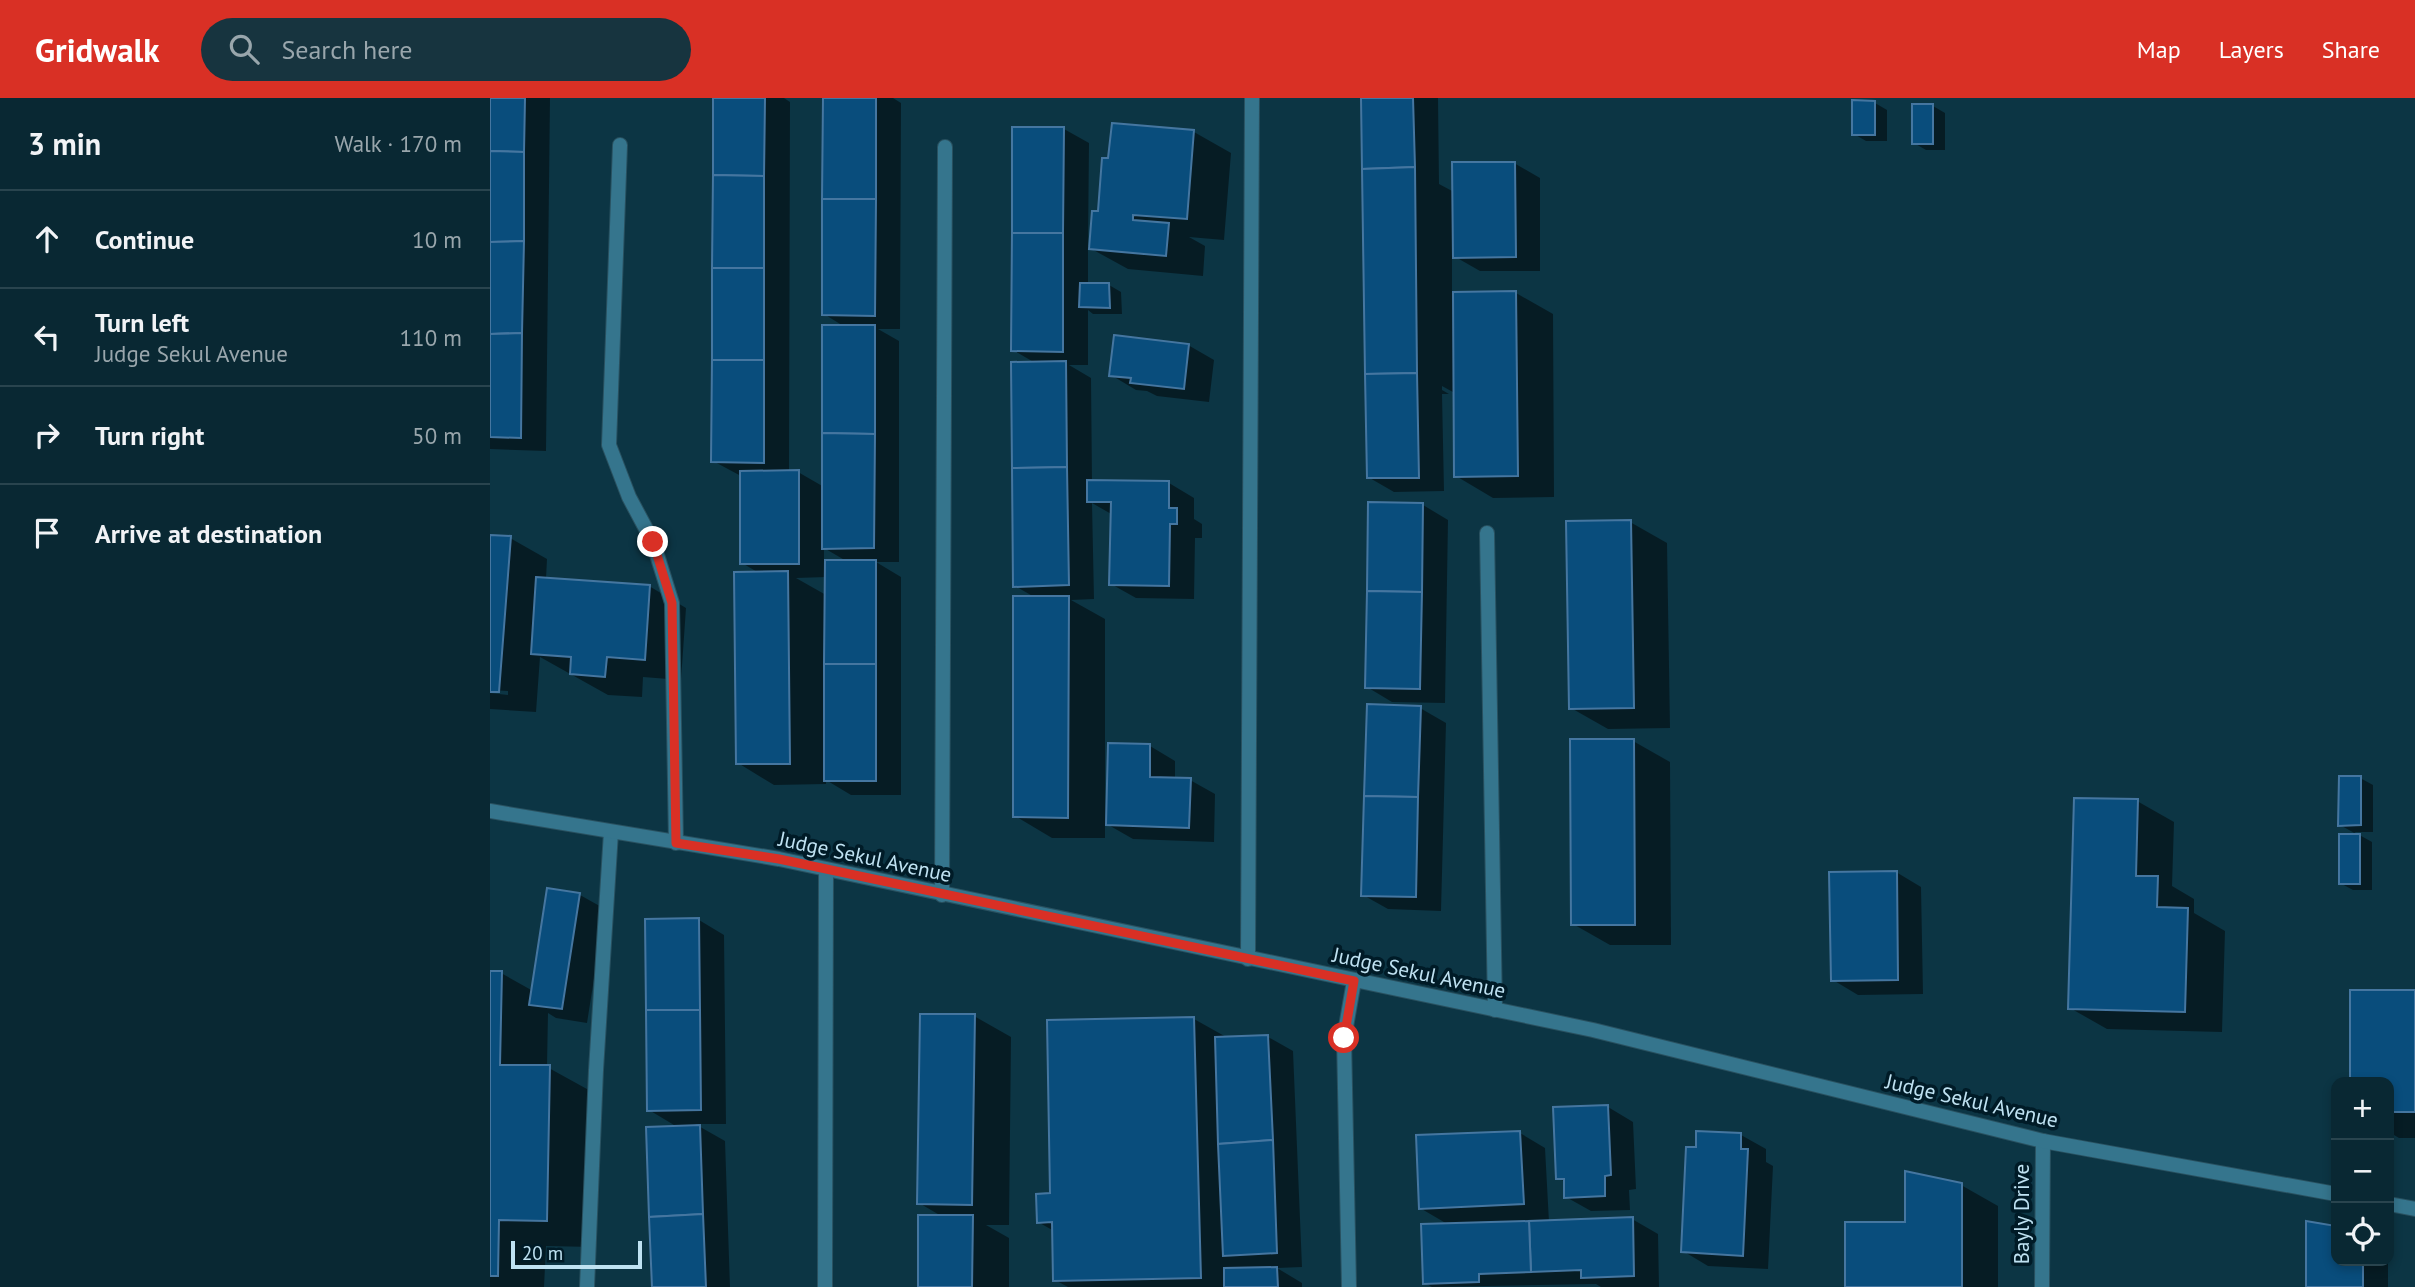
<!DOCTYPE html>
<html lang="en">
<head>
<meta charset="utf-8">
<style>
	:root { --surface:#092833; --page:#17343f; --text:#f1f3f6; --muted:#99a6ac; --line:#29444e; --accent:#d93025 }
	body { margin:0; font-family:"PT Sans",sans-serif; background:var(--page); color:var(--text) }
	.controls { position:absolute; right:21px; bottom:21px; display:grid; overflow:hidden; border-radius:14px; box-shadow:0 4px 10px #0003 }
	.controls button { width:63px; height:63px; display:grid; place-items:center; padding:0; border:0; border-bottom:2px solid var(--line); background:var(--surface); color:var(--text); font:35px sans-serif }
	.scale { position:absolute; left:21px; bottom:18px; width:131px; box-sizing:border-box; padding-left:7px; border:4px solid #bfe2f2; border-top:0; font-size:19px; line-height:24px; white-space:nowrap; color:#bfe2f2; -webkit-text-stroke:5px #001b27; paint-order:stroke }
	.stop { position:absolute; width:21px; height:21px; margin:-16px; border:5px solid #d93025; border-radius:50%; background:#fff }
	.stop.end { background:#d93025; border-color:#fff; box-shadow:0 2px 7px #0008 }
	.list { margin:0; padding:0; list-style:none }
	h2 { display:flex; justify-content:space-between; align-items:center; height:91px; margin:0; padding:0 28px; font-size:30px }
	h2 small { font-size:23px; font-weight:400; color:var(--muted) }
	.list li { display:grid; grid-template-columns:46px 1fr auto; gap:21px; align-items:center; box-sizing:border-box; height:98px; padding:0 28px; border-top:2px solid var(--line) }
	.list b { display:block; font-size:26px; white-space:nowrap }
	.list p { margin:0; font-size:23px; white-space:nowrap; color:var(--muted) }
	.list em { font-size:23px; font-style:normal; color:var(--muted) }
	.icon { flex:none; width:38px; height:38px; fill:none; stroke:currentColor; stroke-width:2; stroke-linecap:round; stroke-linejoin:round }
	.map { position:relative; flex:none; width:1925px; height:1189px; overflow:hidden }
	header { display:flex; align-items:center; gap:42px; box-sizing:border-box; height:98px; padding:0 35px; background:var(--accent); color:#fff }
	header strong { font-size:33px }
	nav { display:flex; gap:38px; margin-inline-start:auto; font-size:24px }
	.search { width:490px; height:63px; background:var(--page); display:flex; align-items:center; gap:18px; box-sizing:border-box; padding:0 24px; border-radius:38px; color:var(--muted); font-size:26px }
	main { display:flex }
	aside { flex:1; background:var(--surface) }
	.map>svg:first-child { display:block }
	.shadow { fill:#0007; fill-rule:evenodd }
	.building { fill:#094d7c; stroke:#4576a0; stroke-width:2 }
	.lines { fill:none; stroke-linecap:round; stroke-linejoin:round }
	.service-casing { stroke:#295160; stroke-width:16 }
	.minor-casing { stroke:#295160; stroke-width:16 }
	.tertiary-casing { stroke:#295160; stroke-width:16 }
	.service { stroke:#35758d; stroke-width:14 }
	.minor { stroke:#35758d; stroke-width:14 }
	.tertiary { stroke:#35758d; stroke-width:14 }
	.route { stroke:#d93025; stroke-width:9 }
	.labels { text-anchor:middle; stroke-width:7; stroke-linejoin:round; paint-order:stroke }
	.street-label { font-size:21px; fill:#bfe2f2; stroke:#001b27 }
</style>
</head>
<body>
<header>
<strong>Gridwalk</strong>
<div class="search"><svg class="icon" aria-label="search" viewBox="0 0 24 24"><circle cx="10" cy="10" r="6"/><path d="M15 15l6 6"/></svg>Search here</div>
<nav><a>Map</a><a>Layers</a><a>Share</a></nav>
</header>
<main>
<aside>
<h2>3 min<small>Walk · 170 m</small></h2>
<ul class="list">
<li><svg class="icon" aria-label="ahead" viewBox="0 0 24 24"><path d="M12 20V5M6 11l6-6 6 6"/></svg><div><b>Continue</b></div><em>10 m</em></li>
<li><svg class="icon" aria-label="left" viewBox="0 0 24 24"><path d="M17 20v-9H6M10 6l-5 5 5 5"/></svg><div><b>Turn left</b><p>Judge Sekul Avenue</p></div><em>110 m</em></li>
<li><svg class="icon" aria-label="right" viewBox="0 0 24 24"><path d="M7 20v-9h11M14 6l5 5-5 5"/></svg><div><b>Turn right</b></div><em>50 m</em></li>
<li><svg class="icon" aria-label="arrive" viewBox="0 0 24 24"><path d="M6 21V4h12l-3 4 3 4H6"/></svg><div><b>Arrive at destination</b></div></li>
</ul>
</aside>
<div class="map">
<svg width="1925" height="1189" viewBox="0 0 1925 1189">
	<rect width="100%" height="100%" fill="#0c3544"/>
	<!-- shadow -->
	<g class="shadow">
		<path d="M0,0h60l-4,353 -56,-2z"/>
		<path d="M225,0h69l6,4 -1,370h9l26,15 21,-160 -21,-13 1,-216h68l8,5 -1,226h-22l21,12v221h-23l25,15v218h-50l-25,-15v4l-52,1 -36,-22 21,-190 -17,-10 -1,-87 -28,-15zM334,450l24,14h-24zM337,479l-1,18 -30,-17z"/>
		<path d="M873,0h75l1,86 15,8 60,-29 26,15v93h-60l-28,-16v39l64,-1 37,21 1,183 -61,1 -37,-22 6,-79 -20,-11v4l7,4h-7l2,97 -50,1 -26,-15z"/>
		<path d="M1385,5l12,7v31h-21l-12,-7z"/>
		<path d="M1443,8l12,7v37h-19l-12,-7z"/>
		<path d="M574,31l25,14 -1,103h3l9,-33 94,-81 37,21 -7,87 -35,-3 16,9 -2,30 -75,-7 -40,-22v37l21,1 12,7 1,22h-29l-5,-4v55h-19l22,13 1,104 77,1 25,15v21l8,5v14h-7l-1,61 -58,-1 -25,-14 2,-69 -21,-12 2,96 -23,1 34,19v203h3l42,-76 25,15v19h15l25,14 -1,48 -81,-3 -28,-16v15h-53l-37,-22 21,-218 -21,-12 22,-222 -24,-14z"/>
		<path d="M698,247l26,15 -5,42 -52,-6 -10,-5 -11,-1 -25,-15z"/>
		<path d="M933,407l25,15 -3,183 -53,-1 -25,-15z"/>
		<path d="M1140,424l37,21 3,185 -62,1 -37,-21z"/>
		<path d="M0,439l20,1 37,21 -1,20 103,7 37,22 -5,72 -38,-3 -1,20 -34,-2 -68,-38 -4,55 -46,-3v-16l18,2v-4l-18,-1z"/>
		<path d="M930,610l26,15 -5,188 -53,-2 -25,-14z"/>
		<path d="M1143,643l37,21 1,183h-61l-37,-21z"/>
		<path d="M1870,680l13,7v47h-19l18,10v48h-19l-13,-7 18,-48 -18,-10z"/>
		<path d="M1647,703l37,21 -2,64 22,13v14l31,18 -3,101 -115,-3 -37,-21z"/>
		<path d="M1406,774l25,15 2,107 -65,1 -25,-15z"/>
		<path d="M59,792l31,5 25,14 -18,114 -31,-5 -8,-5 -1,54 49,27 -3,153 -47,-1 -2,41h-54v-314h11l32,18z"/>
		<path d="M209,822l25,15 2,189h-31l30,17 5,146h-76l25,-159 -30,-18z"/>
		<path d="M1862,894h63v146h-16l-10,-6v-50h-37z"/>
		<path d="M484,918l37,21 -2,188h-23l23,13v49h-90l24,-70 -24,-14z"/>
		<path d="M704,921l34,19 40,-1 25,14 9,216 -25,1 25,15v4h-234l-13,-7 -1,-49 -16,-9 14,-27z"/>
		<path d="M1118,1009l25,15 3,67 -7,1 1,20 -39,1 -25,-14v-15l-9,-4z"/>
		<path d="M1030,1035l25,15 4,74 83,-3 26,15 1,53h-58l-5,-3 -164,3 -7,-4 24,-58 -29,-17z"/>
		<path d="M1251,1037l25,14v13l7,4 -5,103 -60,-3 -25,-15 14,-102z"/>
		<path d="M1471,1087l37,21v81h-152z"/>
		<path d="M1818,1125l28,5v33h52v26h-80z"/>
	</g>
	<!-- building -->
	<g class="building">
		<path d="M0,0h35l-1,54 -34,-1z"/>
		<path d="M223,0h52l-1,78 -51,-1z"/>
		<path d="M333,0h53v101h-54z"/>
		<path d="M871,0h52l2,69 -53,2z"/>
		<path d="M1362,2l23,1v34h-23z"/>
		<rect x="1422" y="6" width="21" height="40"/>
		<path d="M622,25l82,7 -7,89 -54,-4v5l36,3 -3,33 -77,-7 3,-38h6l4,-53h6z"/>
		<path d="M522,29h52l-1,106h-51z"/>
		<path d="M0,53l34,1v89l-34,1z"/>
		<path d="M962,64h63l1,95 -63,1z"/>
		<path d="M925,69l2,206 -52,1 -3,-205z"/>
		<path d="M223,77l51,1v92h-52z"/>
		<path d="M332,101h54l-1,117 -53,-1z"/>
		<path d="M522,135h51v119l-52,-1z"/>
		<path d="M34,143l-2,92 -32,1v-92z"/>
		<rect x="222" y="170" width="52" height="92"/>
		<path d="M590,185h29l1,25 -31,-1z"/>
		<path d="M1026,193l2,185 -64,1 -1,-185z"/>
		<path d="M332,227h53v109l-53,-1z"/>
		<path d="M32,235l-1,105 -31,-1v-103z"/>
		<path d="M624,237l75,9 -5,45 -54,-6 1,-5 -22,-2z"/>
		<path d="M222,262h52v103l-53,-1z"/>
		<path d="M576,263l1,106 -55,1 -1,-106z"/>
		<path d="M927,275l2,105h-52l-2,-104z"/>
		<path d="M332,335l53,1 -1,114 -52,1z"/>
		<path d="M577,369l2,118 -56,2 -1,-119z"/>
		<path d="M309,372v94h-59v-93z"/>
		<path d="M597,382l82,1v27h8v16h-7l-1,62 -60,-1 2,-83h-24z"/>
		<path d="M878,404l55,1 -1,89 -55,-1z"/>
		<path d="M1141,422l3,188 -65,1 -3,-188z"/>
		<path d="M0,437l21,1 -12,156h-9z"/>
		<path d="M335,462h51v104h-52z"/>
		<path d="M298,473l2,193h-54l-2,-192z"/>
		<path d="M46,479l114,8 -5,75 -38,-3 -2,20 -35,-3 1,-17 -40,-3z"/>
		<path d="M877,493l55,1 -2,97 -55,-1z"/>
		<path d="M523,498h56l-1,222 -55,-1z"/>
		<rect x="334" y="566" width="52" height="117"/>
		<path d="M877,606l54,2 -3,91 -54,-1z"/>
		<path d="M1080,641h64l1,186h-64z"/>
		<path d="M618,645l42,1v33l41,1 -2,50 -83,-3z"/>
		<path d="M1849,678h22v49l-23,1z"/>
		<path d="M874,698l54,1 -2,100 -55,-1z"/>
		<path d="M1584,700l64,1 -2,77h22l-1,31 31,1 -3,104 -117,-3z"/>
		<rect x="1849" y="736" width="21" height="50"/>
		<path d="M1407,773l1,109 -67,1 -2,-109z"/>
		<path d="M57,790l33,5 -18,116 -33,-4z"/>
		<path d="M209,820l1,92h-54l-1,-91z"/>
		<path d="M0,873h12l-2,94h50l-3,156 -48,-1 -1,56h-8z"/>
		<path d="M1860,892h65v122h-26v-30h-39z"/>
		<path d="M156,912h54l1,100 -54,1z"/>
		<path d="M430,916h55l-3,191 -55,-1z"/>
		<path d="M704,919l7,261 -148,3 -1,-59 -15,1 -1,-29 14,-1 -3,-173z"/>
		<path d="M778,937l5,105 -55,4 -3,-107z"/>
		<path d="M1118,1007l3,70 -6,1v20l-41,2v-19h-8l-3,-72z"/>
		<path d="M210,1027l3,89 -54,3 -3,-90z"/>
		<path d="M1030,1033l4,73 -105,5 -3,-74z"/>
		<path d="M1206,1033l45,2v16h7l-5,107 -62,-4 5,-105h10z"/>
		<path d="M783,1042l4,113 -54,3 -5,-112z"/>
		<path d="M1415,1073l57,12v104h-117v-65h60z"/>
		<path d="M213,1116l3,73h-54l-3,-70z"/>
		<path d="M428,1117h55l-1,72h-54z"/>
		<path d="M1143,1119l1,59 -53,2v-8l-50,2 -2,-51z"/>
		<path d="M1039,1123l2,51 -52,2v8l-56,2 -2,-60z"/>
		<path d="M1816,1123l30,5v35h27v26h-57z"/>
		<path d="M787,1169l1,20h-54v-19z"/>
	</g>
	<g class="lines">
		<defs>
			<g id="service">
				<path d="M130,47l-11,300 20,52 24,45 19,61 4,240"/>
				<path d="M997,435l8,477"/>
				<path d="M452,797l3,-748"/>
				<path d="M97,1189l9,-217 15,-238"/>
				<path d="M335,1189l1,-417"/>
				<path d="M859,1189l-5,-249 10,-57"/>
			</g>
			<g id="minor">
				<path d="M758,861l4,-861"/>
				<path d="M1552,1189l1,-146"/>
			</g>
			<g id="tertiary">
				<path d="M0,713l289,48 814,171 450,111 293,53"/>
				<path d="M1899,1106l26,5"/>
			</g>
		</defs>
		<!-- service casing -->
		<use href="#service" class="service-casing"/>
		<!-- minor casing -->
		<use href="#minor" class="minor-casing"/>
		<!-- tertiary casing -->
		<use href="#tertiary" class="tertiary-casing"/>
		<!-- service -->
		<use href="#service" class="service"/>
		<!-- minor -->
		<use href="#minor" class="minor"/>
		<!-- tertiary -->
		<use href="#tertiary" class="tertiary"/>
	</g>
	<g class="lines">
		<!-- route -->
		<path class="route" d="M163,444l19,61 4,240 103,16 575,122 -10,57"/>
	</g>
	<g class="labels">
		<!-- street labels -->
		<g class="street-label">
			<text transform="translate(375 759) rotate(12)" y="7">Judge Sekul Avenue</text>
			<text transform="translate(929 875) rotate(12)" y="7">Judge Sekul Avenue</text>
			<text transform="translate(1482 1003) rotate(13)" y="7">Judge Sekul Avenue</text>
			<text transform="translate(1532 1116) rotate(-90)" y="7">Bayly Drive</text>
		</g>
	</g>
</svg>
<div class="controls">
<button>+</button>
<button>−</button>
<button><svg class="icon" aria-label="locate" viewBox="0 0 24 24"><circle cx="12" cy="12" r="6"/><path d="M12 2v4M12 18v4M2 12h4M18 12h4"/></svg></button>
</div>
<div class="scale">20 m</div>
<div class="stop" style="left:854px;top:940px"></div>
<div class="stop end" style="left:163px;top:444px"></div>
</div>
</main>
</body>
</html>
